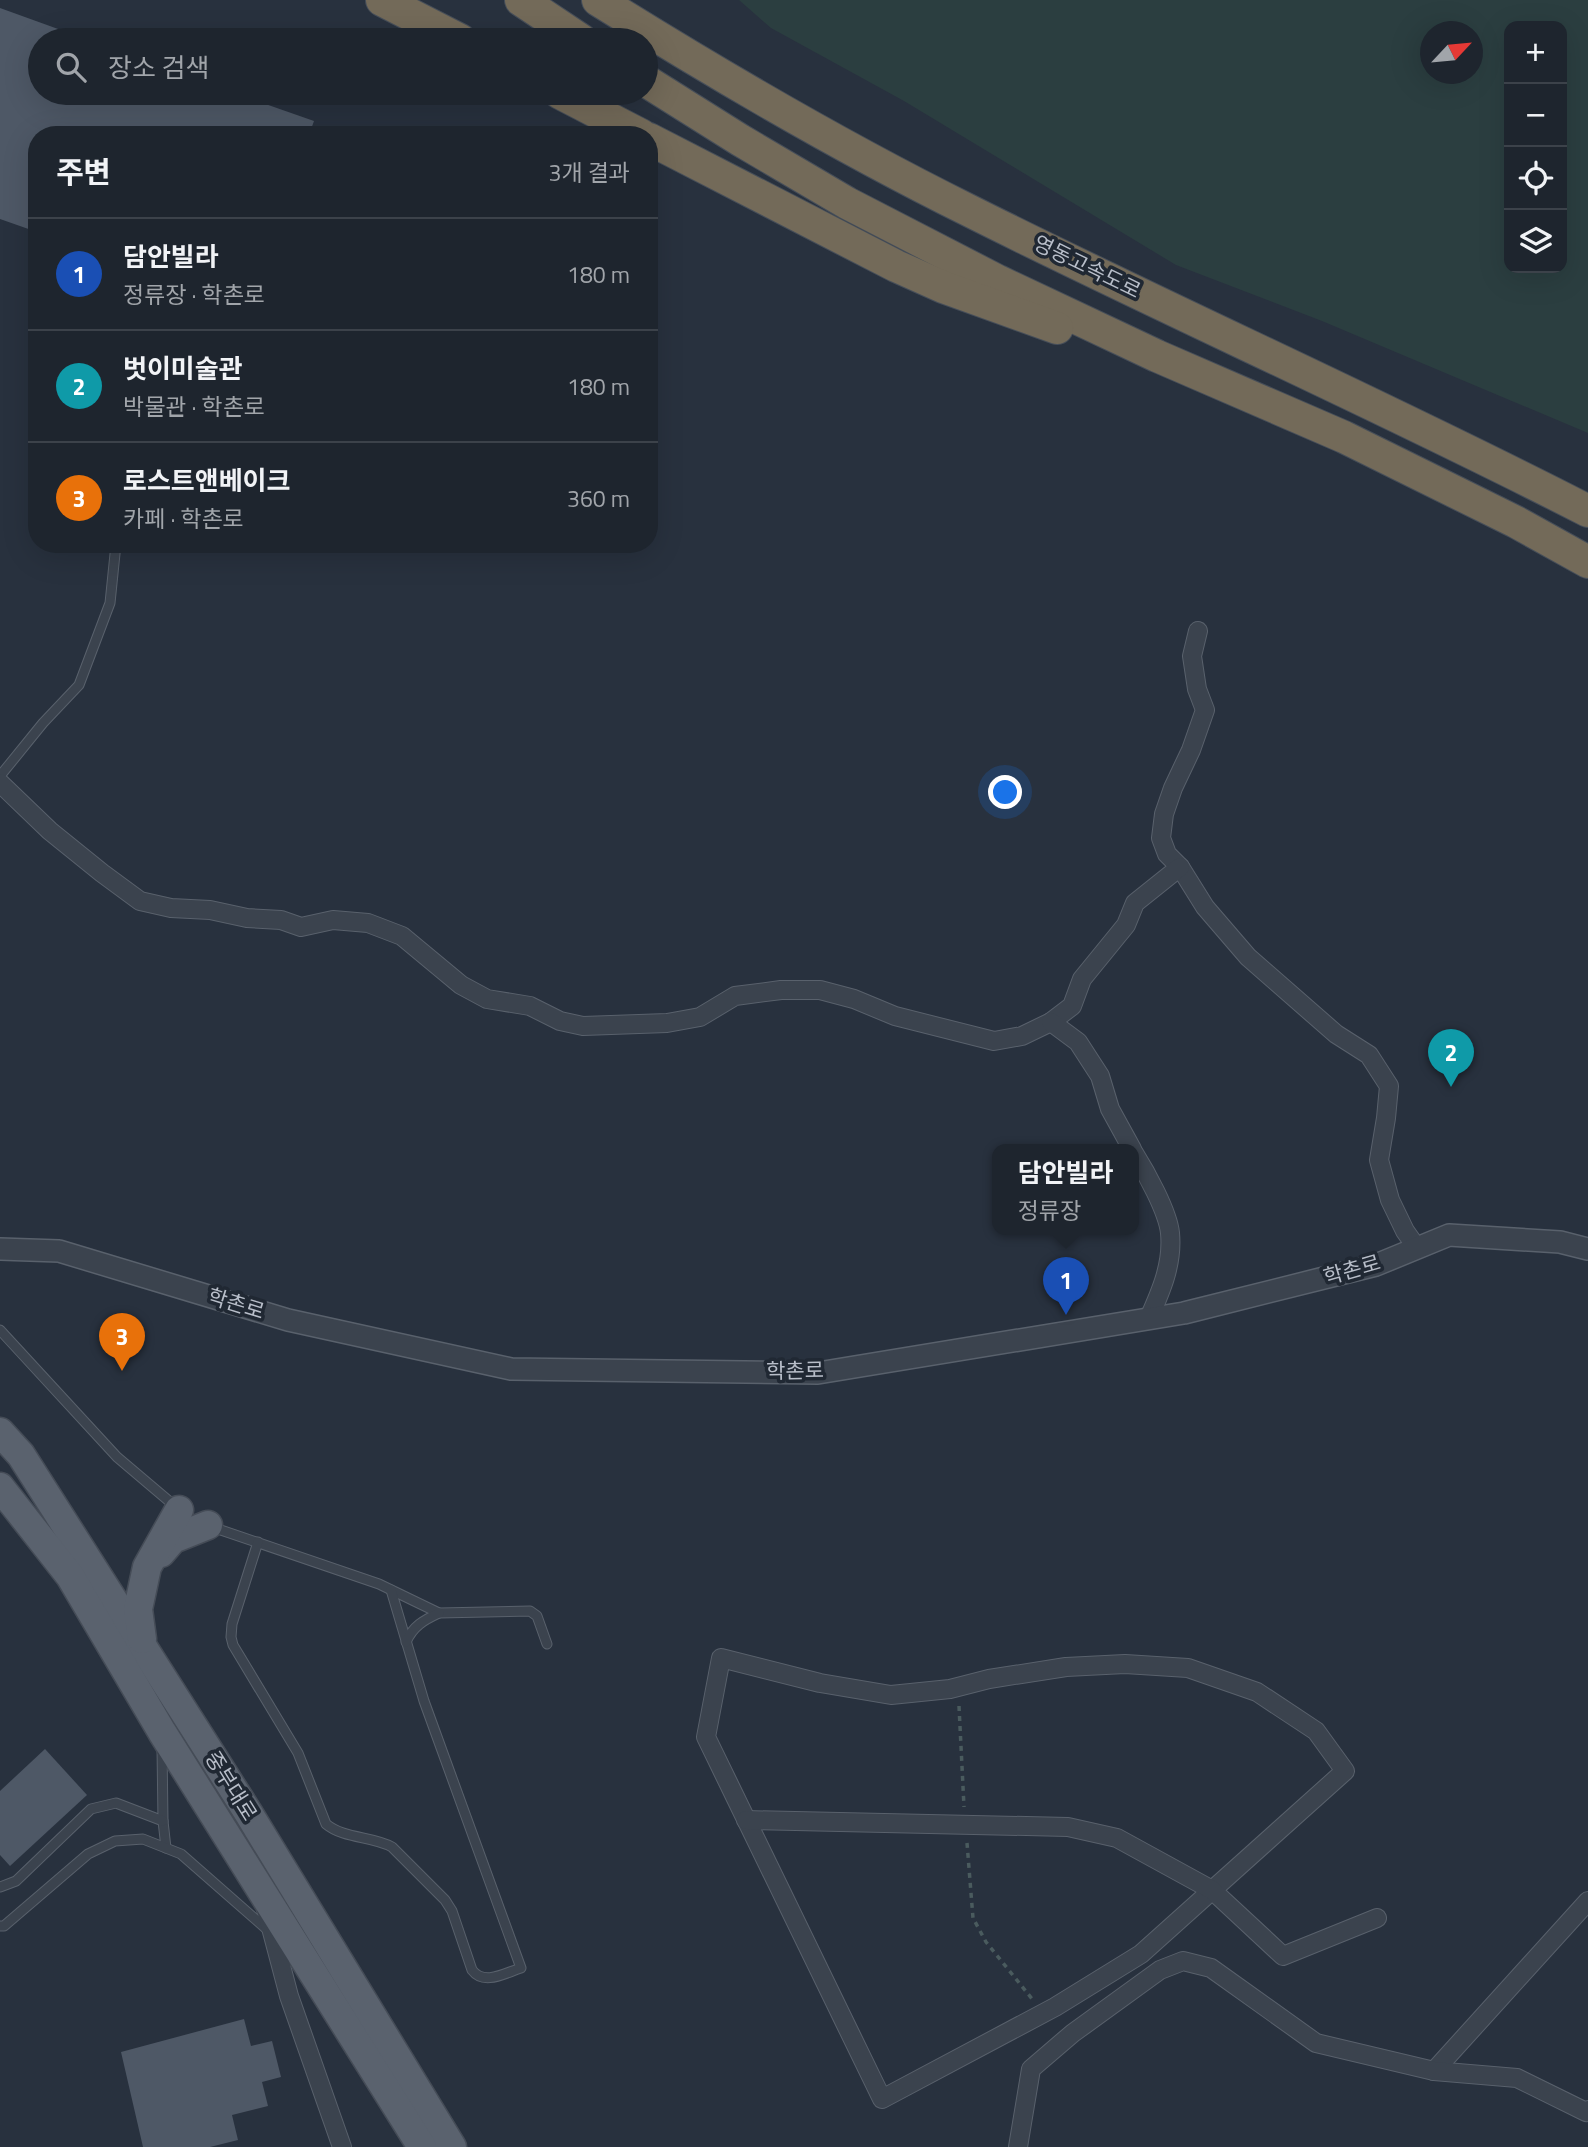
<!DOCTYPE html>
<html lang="ko">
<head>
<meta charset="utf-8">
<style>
	:root { --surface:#1e252e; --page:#2b313a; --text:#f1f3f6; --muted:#a1a5aa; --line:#3c424a; --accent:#97b7ef }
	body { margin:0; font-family:"Titillium Web","Noto Sans KR",sans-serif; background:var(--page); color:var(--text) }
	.controls { position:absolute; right:21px; top:21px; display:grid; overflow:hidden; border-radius:14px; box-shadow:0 7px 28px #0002 }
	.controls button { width:63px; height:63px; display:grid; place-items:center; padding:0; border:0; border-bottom:2px solid var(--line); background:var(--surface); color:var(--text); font:35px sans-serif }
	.compass { position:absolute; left:1420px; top:21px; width:63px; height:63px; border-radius:50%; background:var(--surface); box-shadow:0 7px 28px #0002; rotate:64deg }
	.you { position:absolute; left:1006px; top:793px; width:24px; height:24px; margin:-18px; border:5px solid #fff; border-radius:50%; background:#1a73e8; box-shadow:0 0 0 10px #1a73e833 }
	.badge { display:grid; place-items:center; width:46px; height:46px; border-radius:50%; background:var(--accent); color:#fff; font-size:23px; font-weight:700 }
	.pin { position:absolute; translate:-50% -58px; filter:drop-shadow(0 2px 4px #0008) }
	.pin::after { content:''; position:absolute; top:37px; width:24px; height:21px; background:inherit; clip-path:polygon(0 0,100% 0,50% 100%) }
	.popup { position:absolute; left:992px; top:1144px; width:147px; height:91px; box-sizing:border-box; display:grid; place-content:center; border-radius:14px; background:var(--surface); filter:drop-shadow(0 2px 5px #0005); font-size:23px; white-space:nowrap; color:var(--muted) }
	.popup b { font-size:26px; color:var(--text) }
	.popup::after { content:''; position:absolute; left:50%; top:100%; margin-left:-14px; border:14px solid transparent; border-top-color:var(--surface) }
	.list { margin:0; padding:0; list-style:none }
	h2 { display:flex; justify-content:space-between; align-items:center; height:91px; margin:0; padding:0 28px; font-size:30px }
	h2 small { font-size:23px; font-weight:400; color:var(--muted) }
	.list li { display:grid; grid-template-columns:46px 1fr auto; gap:21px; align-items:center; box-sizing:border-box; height:112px; padding:0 28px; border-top:2px solid var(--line) }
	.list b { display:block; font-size:26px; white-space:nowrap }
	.list p { margin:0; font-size:23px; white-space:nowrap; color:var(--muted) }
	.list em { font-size:23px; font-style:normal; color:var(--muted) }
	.icon { flex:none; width:38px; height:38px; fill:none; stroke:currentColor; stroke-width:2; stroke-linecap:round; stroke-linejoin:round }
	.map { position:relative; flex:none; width:1588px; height:2147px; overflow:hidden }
	.search { position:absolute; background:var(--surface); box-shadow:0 7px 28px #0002; left:28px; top:28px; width:630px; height:77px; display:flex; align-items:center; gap:18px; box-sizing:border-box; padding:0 24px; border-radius:38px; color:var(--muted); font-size:26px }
	.panel { position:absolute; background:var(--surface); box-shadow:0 7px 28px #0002; left:28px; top:126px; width:630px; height:427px; border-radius:28px }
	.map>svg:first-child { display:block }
	.green { fill:#2b3e40; fill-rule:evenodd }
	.building { fill:#4e5866 }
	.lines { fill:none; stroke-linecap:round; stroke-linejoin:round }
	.service-casing { stroke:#59616c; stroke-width:11 }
	.minor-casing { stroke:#59616c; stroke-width:20 }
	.tertiary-casing { stroke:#59616c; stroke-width:24 }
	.primary-casing { stroke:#454c57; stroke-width:31 }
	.motorway-casing { stroke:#464e59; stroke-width:34 }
	.path { stroke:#4a5b5e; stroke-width:3.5; stroke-dasharray:5 5; stroke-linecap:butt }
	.service { stroke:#3b434e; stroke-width:9 }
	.minor { stroke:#3b434e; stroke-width:18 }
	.tertiary { stroke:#3b434e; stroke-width:21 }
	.primary { stroke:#5a626e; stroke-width:28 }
	.motorway { stroke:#736a59; stroke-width:32 }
	.labels { text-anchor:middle; stroke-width:7; stroke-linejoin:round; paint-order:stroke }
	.street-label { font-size:21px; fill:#b8bec9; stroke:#202833 }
</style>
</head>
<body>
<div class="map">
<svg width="1588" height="2147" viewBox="0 0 1588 2147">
	<rect width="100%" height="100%" fill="#28313e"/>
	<!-- green -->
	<path class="green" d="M739,0h849v433l-266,-112 -146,-56 -272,-164 -133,-73zM1509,26h53v242h-53zM1430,32h42v42h-42z"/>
	<!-- building -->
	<g class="building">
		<path d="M0,8l83,30v2h-43v53h194l80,28 -5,14h-272v97l-37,-13z"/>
		<path d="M45,1749l42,46 -77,71 -10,-11v-64z"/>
		<path d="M244,2019l7,27 21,-5 9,36 -19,5 6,24 -36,9 6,25 -28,7h-67l-22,-95z"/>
	</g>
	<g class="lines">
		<defs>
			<g id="service">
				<path d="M0,776l43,-53 36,-38 31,-82 6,-59"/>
				<path d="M0,1330l117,127 59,50"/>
				<path d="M212,1527l167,57 60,29 91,-2 7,5 10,28"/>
				<path d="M258,1542l-26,82 -1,13 2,8 65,108 28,71c18,15 46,12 66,23l53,53 7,11 20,59c12,16 33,3 49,-2l-97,-267 -33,-111"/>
				<path d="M406,1642c7,-16 18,-22 33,-29"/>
				<path d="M162,1748l1,73 3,27"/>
				<path d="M0,1887l16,-6 75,-72 25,-6 47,18"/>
				<path d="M0,1926h4l84,-72 27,-13 28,-2 38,15 89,78"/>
			</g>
			<g id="minor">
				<path d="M1198,631l-6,25 5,33 8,21 -14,40 -18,38 -9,26 -3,24 6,16 13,13 25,40 43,50 88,77 33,21 20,31 -3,32 -7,42 11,40 15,31 12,17"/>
				<path d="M0,783l50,48 52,42 38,28 31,7 39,2 37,8 34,2 20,7 32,-7 35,3 34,13 59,49 26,14 43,7 30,15 23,5 84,-3 33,-6 35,-21 46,-6h39l34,9 41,17 99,25 28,-5 29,-14 21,-16 10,-27 44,-54 9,-22 45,-36"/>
				<path d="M1051,1022l27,20 22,34 10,33 22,40"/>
				<path d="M1134,1153c12,19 34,59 36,80 3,31 -9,58 -21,85"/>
				<path d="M721,1658l99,25 71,12 59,-6 39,-10 77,-12 59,-3 63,4 69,24 59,39 29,40 -204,183 -86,53 -173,92 -176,-362z"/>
				<path d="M746,1820l322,7 49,11 95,52 71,66 94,-38"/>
				<path d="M266,1909l23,87 53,151"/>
				<path d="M1434,2071l154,-170"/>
				<path d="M1018,2147l13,-78 42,-36 87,-63 23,-9 28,7 105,75 118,28 83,7 69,34 2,-2"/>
			</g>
			<path id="tertiary" d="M0,1249l59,2 229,69 223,49 307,4 366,-60 192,-48 73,-30 111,7 28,7"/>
			<g id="primary">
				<path d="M0,1432l21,23 228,359 203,333"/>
				<path d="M0,1487l70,89 92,156 260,415"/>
				<path d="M161,1553l12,-14 35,-14"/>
				<path d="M142,1639l-4,-30 9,-42 32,-57"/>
			</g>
			<g id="motorway">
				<path d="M382,0l78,40"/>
				<path d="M521,0l60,40"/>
				<path d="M598,0c120,75 243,147 370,210 205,103 416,196 620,301"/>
				<path d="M646,81l94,59 107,63 151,78 159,75 187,81 172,85 72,40"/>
				<path d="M560,93l81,42"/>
				<path d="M649,139l247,127 47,21 114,41"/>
			</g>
		</defs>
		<!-- service casing -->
		<use href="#service" class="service-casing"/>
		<!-- minor casing -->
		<use href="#minor" class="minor-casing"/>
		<!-- tertiary casing -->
		<use href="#tertiary" class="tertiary-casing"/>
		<!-- primary casing -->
		<use href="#primary" class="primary-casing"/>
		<!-- motorway casing -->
		<use href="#motorway" class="motorway-casing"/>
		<!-- path -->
		<g class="path">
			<path d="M959,1706l5,101"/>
			<path d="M967,1843l6,75 13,24 47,58"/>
		</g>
		<!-- service -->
		<use href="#service" class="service"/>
		<!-- minor -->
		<use href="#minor" class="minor"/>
		<!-- tertiary -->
		<use href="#tertiary" class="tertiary"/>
		<!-- primary -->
		<use href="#primary" class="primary"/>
		<!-- motorway -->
		<use href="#motorway" class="motorway"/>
	</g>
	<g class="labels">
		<!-- street labels -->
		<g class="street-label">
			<text transform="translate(1087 267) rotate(26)" y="7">영동고속도로</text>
			<text transform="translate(1352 1270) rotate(-16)" y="7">학촌로</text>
			<text transform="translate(236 1304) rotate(17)" y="7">학촌로</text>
			<text transform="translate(795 1371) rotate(-1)" y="7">학촌로</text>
			<text transform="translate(231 1786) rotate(58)" y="7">중부대로</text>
		</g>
	</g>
</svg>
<div class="controls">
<button>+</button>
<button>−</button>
<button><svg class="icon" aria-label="locate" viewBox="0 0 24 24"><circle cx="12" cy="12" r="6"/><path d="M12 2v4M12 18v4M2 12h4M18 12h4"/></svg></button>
<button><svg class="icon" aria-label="layers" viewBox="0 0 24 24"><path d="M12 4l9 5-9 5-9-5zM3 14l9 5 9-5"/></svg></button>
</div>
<svg class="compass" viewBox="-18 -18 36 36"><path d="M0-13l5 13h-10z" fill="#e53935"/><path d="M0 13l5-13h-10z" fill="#a1a5aa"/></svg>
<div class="you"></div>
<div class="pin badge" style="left:1066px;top:1315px;background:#1a4fb4">1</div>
<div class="popup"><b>담안빌라</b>정류장</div>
<div class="pin badge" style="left:1451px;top:1087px;background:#0f9aa8">2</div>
<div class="pin badge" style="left:122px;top:1371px;background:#e8710a">3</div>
<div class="search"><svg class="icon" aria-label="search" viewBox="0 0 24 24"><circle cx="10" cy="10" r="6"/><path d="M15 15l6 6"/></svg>장소 검색</div>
<section class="panel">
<h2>주변<small>3개 결과</small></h2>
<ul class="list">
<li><span class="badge" style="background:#1a4fb4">1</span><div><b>담안빌라</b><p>정류장 · 학촌로</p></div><em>180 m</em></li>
<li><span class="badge" style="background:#0f9aa8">2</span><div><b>벗이미술관</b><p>박물관 · 학촌로</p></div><em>180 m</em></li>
<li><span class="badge" style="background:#e8710a">3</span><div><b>로스트앤베이크</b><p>카페 · 학촌로</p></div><em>360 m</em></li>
</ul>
</section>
</div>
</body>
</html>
